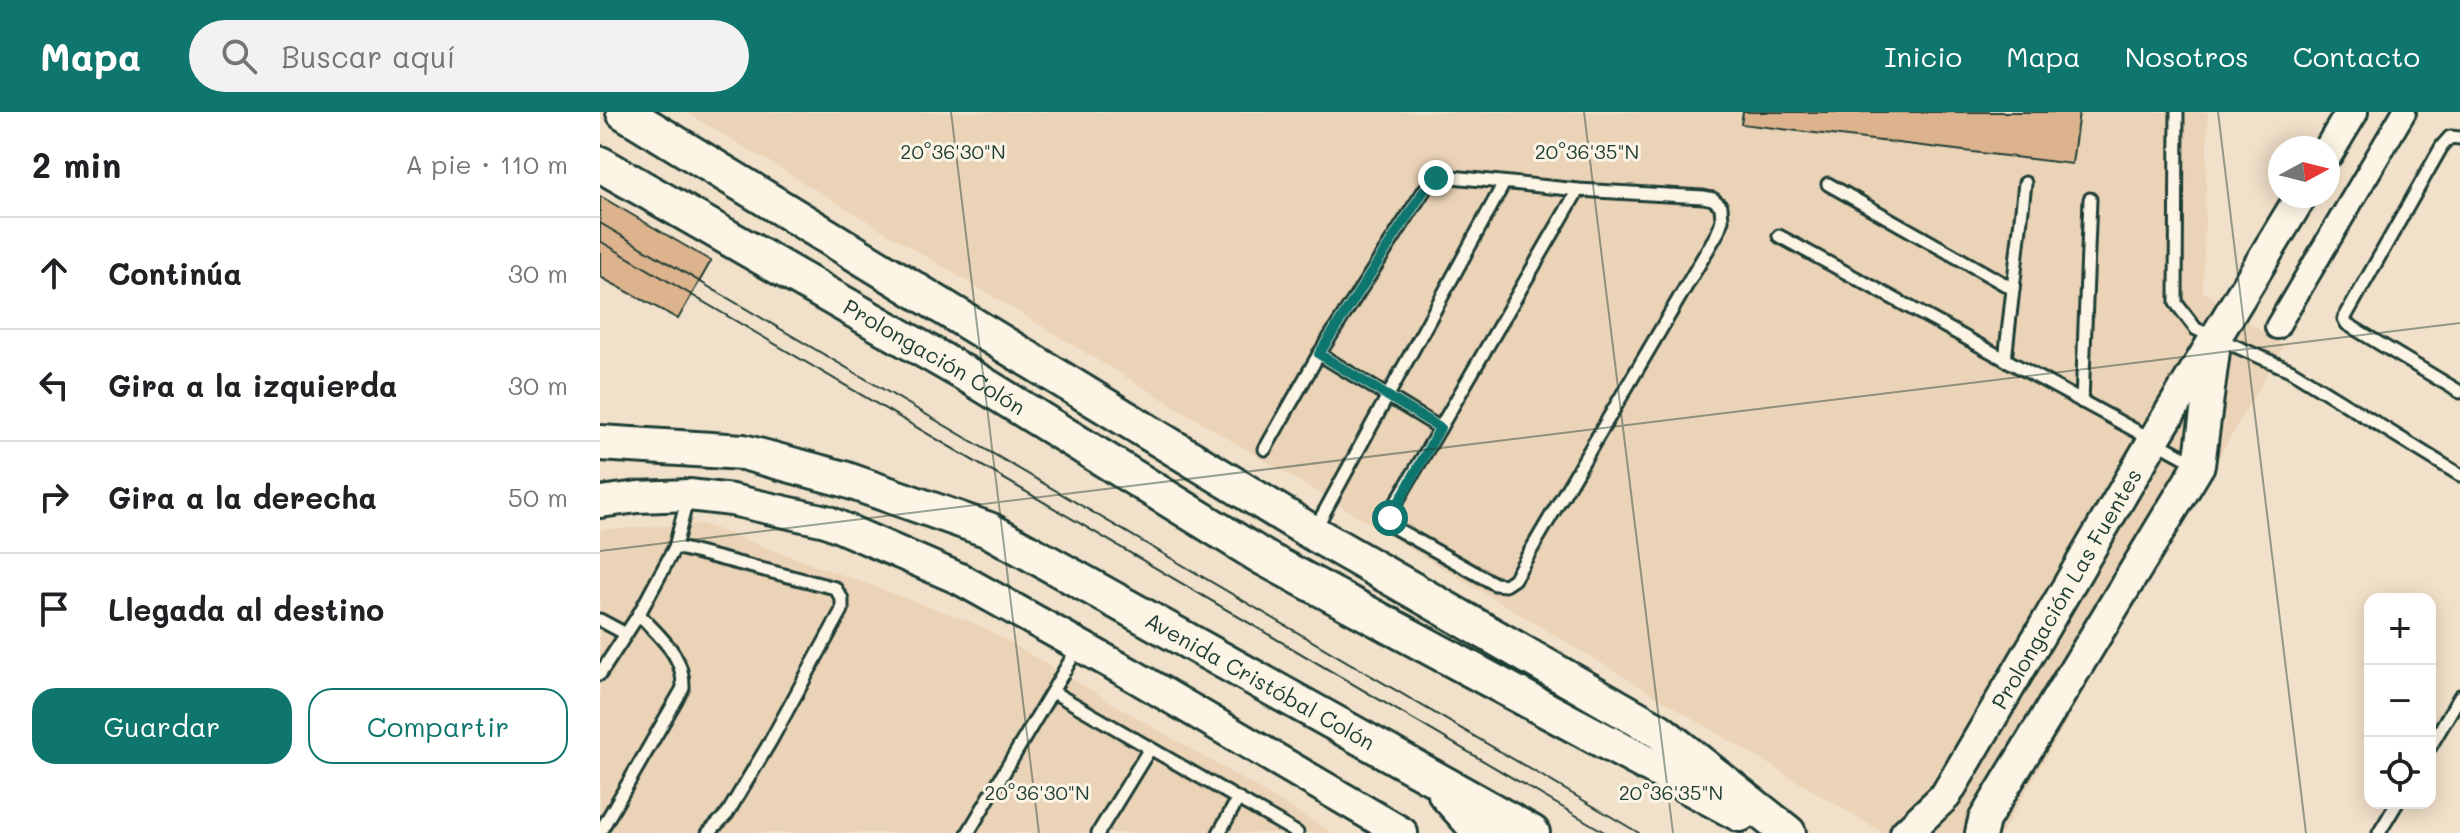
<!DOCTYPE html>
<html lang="es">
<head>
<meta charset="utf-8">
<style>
	:root { --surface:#fff; --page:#f2f2f2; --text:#202124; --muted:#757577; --line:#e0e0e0; --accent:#0f766e }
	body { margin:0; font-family:Mali,sans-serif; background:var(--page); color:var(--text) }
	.controls { position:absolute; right:24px; bottom:24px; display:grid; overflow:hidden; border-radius:16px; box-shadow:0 4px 20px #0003 }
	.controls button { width:72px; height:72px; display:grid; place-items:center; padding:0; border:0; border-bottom:2px solid var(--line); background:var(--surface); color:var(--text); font:40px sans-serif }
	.compass { position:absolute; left:1668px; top:24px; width:72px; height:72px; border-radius:50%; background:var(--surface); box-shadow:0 4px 20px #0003; rotate:83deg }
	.stop { position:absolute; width:24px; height:24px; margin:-18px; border:6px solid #0f766e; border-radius:50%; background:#fff }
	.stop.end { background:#0f766e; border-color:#fff; box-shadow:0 2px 8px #0008 }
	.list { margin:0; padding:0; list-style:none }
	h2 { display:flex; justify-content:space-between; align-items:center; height:104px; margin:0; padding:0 32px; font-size:34px }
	h2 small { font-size:26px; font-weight:400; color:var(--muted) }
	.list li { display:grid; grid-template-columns:52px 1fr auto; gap:24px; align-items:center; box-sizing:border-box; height:112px; padding:0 32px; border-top:2px solid var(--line) }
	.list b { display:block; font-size:30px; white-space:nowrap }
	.list em { font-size:26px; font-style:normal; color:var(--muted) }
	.actions { display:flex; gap:16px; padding:24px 32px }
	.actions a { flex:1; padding:18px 0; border:2px solid var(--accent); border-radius:24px; text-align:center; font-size:28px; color:var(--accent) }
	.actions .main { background:var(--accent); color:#fff }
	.icon { flex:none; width:44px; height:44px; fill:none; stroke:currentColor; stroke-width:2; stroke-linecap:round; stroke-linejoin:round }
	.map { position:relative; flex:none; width:1860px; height:721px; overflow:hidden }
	header { display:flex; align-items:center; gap:48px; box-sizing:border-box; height:112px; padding:0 40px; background:var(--accent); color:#fff }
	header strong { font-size:38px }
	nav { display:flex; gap:44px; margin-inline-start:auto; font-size:28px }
	.search { width:560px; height:72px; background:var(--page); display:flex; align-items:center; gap:20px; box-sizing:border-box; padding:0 28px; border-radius:44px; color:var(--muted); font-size:30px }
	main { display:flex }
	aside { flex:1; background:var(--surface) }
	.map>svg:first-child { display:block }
	.built { fill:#ebd3b7 }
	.building { fill:#dcb38c; stroke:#1f3d34; stroke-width:2 }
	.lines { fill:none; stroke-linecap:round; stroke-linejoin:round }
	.lane-casing { stroke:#1f3d34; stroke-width:17 }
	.street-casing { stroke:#1f3d34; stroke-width:28 }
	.secondary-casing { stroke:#1f3d34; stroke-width:36 }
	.primary-casing { stroke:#1f3d34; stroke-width:40 }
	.lane { stroke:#fcf5e5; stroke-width:11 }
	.street { stroke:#fcf5e5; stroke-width:22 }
	.secondary { stroke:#fcf5e5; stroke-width:30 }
	.primary { stroke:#fcf5e5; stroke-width:34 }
	.tram { stroke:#1f3d34; stroke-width:2 }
	.route { stroke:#0f766e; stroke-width:10 }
	.ticks { fill:none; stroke:#1f3d34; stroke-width:2; stroke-opacity:0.45 }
	.labels { text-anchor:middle; stroke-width:6; stroke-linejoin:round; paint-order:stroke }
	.street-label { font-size:22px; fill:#1f3d34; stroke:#fcf5e5 }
	.ticks-label { font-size:20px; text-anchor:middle; fill:#1f3d34; stroke:#fcf5e5; stroke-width:6; stroke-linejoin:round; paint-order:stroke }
</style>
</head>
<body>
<header>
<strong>Mapa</strong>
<div class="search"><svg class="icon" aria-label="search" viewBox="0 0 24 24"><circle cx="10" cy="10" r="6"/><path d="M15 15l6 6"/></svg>Buscar aquí</div>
<nav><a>Inicio</a><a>Mapa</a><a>Nosotros</a><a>Contacto</a></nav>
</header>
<main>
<aside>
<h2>2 min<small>A pie · 110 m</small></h2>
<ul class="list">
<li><svg class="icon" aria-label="ahead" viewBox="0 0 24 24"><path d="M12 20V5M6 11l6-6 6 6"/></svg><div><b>Continúa</b></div><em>30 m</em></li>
<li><svg class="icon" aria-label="left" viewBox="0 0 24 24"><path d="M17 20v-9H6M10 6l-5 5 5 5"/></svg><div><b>Gira a la izquierda</b></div><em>30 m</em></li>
<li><svg class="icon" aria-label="right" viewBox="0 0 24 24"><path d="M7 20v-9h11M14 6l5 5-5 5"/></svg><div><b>Gira a la derecha</b></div><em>50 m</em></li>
<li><svg class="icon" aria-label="arrive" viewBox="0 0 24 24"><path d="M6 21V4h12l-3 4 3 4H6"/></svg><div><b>Llegada al destino</b></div></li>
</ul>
<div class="actions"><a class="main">Guardar</a><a>Compartir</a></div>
</aside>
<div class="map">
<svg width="1860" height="721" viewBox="0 0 1860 721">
	<rect width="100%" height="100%" fill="#f2e1ca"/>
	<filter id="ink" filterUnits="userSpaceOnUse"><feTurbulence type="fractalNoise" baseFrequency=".0125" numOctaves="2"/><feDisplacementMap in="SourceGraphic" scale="16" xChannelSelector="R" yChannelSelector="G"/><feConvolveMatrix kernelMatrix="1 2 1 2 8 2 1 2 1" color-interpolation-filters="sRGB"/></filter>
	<g filter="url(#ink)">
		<!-- built -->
		<g class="built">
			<path d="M86,0h1522l-5,179 80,55 -281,487h-119z"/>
			<path d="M102,412l280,102 351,207h-733v-303z"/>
		</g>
		<!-- building -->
		<g class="building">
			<path d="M1143,0h336l-7,52 -331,-40z"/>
			<path d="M0,84l111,65 -33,58 -78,-42z"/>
		</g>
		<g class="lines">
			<defs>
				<g id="lane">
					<path d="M1577,0l-1,191 20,26 94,41 170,105"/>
					<path d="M1860,26l-10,-1 -8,9 -98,173 3,5 113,68"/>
					<path d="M852,65l126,13 125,7 10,2 8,7 1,14 -4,12 -204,347 -9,6 -10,-1 -102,-57 -3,-14 50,-85 -121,-74 106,-165 11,-11z"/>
					<path d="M1228,72l185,105"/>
					<path d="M1179,124l416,227"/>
					<path d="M1405,248l20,-177"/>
					<path d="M1482,290l8,-203"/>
					<path d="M840,316l138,-238"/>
					<path d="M665,337l54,-95"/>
					<path d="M715,417l189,-346"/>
					<path d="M75,435l160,41 7,11v11l-72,132 -43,72 -19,19"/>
					<path d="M0,508l26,14"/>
					<path d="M0,562l39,-60 36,-67 13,-51"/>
					<path d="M453,580l244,141"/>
					<path d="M1830,635l30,-51"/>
					<path d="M0,720l83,-144c1,-34 -23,-50 -44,-74"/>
					<path d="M368,721l111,-187"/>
					<path d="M498,721l51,-83"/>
					<path d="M619,721l19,-34"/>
					<path d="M1779,721l18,-30"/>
				</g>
				<path id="street" d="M1677,215l127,-215"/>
				<g id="secondary">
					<path d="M1728,40l24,-40"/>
					<path d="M0,390l38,-5 51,-2 43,5 94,21 134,58 169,94 273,160"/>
					<path id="s1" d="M1306,721l40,-38 207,-354 148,-245"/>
					<path d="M1381,721l3,-13 215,-355 15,-114"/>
				</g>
				<g id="primary">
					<path d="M24,0l689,421 346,198 129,102"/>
					<path id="s2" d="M0,52l371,213 293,181 476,256"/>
					<path id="s3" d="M0,331l143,9 101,27 145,51 543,303"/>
					<path d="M846,682l35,39"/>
				</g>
			</defs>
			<!-- lane casing -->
			<use href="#lane" class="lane-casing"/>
			<!-- street casing -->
			<use href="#street" class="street-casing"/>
			<!-- secondary casing -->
			<use href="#secondary" class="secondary-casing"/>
			<!-- primary casing -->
			<use href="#primary" class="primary-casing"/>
			<!-- lane -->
			<use href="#lane" class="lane"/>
			<!-- street -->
			<use href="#street" class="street"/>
			<!-- secondary -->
			<use href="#secondary" class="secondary"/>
			<!-- primary -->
			<use href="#primary" class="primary"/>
			<!-- tram -->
			<g class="tram">
				<path d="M0,111l1039,610"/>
				<path d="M0,129l1006,592"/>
			</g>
		</g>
	</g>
	<g class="lines" filter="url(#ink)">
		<!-- route -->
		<path class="route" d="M790,406l50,-90 -121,-74 106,-165 11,-11"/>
	</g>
	<!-- ticks -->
	<path class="ticks" d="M351,0l88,721M984,0l89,721M1618,0l88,721M0,439l1860,-228"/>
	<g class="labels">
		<!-- street labels -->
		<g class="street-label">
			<text dy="8" stroke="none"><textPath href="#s2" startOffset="386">Prolongación Colón</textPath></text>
			<text dy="8" stroke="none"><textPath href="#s1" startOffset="294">Prolongación Las Fuentes</textPath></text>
			<text dy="8" stroke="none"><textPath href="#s3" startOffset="712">Avenida Cristóbal Colón</textPath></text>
		</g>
	</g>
	<g class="ticks-label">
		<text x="353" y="47">20°36'30"N</text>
		<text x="987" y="47">20°36'35"N</text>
		<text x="437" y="688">20°36'30"N</text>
		<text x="1071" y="688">20°36'35"N</text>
	</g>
</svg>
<div class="controls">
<button>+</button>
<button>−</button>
<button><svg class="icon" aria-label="locate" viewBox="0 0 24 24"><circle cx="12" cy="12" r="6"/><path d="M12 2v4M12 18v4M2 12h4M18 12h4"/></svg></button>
</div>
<svg class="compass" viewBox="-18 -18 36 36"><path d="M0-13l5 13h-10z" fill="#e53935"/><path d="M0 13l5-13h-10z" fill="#757577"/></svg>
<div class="stop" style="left:790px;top:406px"></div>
<div class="stop end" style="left:836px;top:66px"></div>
</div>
</main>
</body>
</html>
